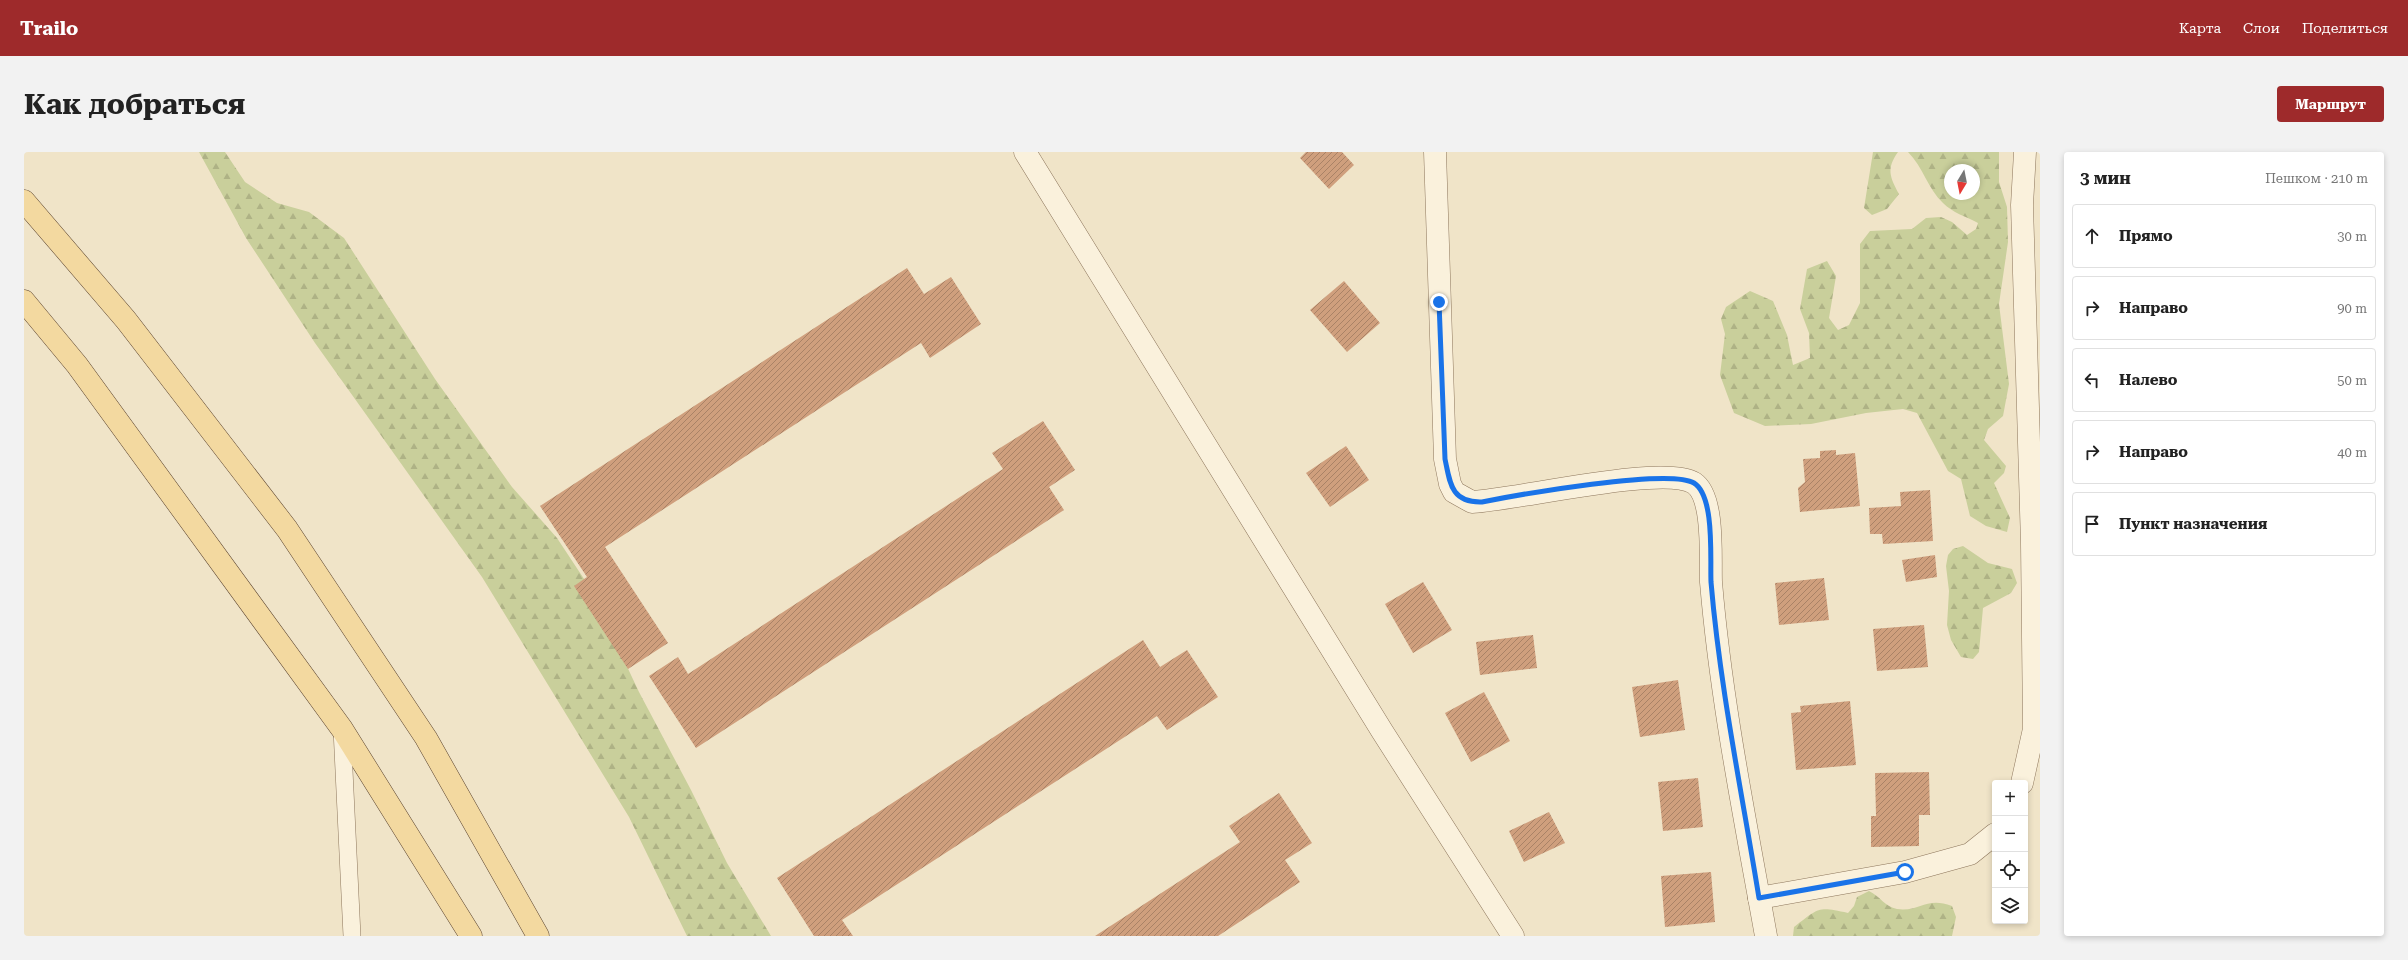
<!DOCTYPE html>
<html lang="ru">
<head>
<meta charset="utf-8">
<style>
	:root { --surface:#fff; --page:#f2f2f2; --text:#222; --muted:#767676; --line:#e0e0e0; --accent:#9e2a2b }
	body { margin:0; font-family:"Roboto Serif",serif; background:var(--page); color:var(--text) }
	.controls { position:absolute; right:12px; bottom:12px; display:grid; overflow:hidden; border-radius:4px; box-shadow:0 2px 6px #0003 }
	.controls button { width:36px; height:36px; display:grid; place-items:center; padding:0; border:0; border-bottom:1px solid var(--line); background:var(--surface); color:var(--text); font:20px sans-serif }
	.compass { position:absolute; left:1920px; top:12px; width:36px; height:36px; border-radius:50%; background:var(--surface); box-shadow:0 2px 6px #0003; rotate:190deg }
	.stop { position:absolute; width:12px; height:12px; margin:-9px; border:3px solid #1a73e8; border-radius:50%; background:#fff }
	.stop.end { background:#1a73e8; border-color:#fff; box-shadow:0 1px 4px #0008 }
	.list { margin:0; padding:0; list-style:none }
	h2 { display:flex; justify-content:space-between; align-items:center; height:52px; margin:0; padding:0 16px; font-size:17px }
	h2 small { font-size:13px; font-weight:400; color:var(--muted) }
	.list li { display:grid; grid-template-columns:26px 1fr auto; gap:12px; align-items:center; box-sizing:border-box; height:64px; margin:0 8px 8px; padding:0 8px; border:1px solid var(--line); border-radius:4px }
	.list b { display:block; font-size:15px; white-space:nowrap }
	.list em { font-size:13px; font-style:normal; color:var(--muted) }
	.icon { flex:none; width:22px; height:22px; fill:none; stroke:currentColor; stroke-width:2; stroke-linecap:round; stroke-linejoin:round }
	.map { position:relative; flex:none; width:2016px; height:784px; overflow:hidden; border-radius:4px }
	header { display:flex; align-items:center; gap:24px; box-sizing:border-box; height:56px; padding:0 20px; background:var(--accent); color:#fff }
	header strong { font-size:19px }
	nav { display:flex; gap:22px; margin-inline-start:auto; font-size:14px }
	.intro { display:flex; align-items:center; justify-content:space-between; box-sizing:border-box; height:96px; padding:0 24px }
	h1 { margin:0; font-size:28px }
	.button { padding:10px 18px; border-radius:4px; background:var(--accent); color:#fff; font-size:14px; font-weight:700 }
	main { display:flex; gap:24px; padding:0 24px }
	aside { flex:1; background:var(--surface); border-radius:4px; box-shadow:0 2px 6px #0003 }
	.map>svg:first-child { display:block }
	.forest { fill:url(#forest-firs); fill-rule:evenodd }
	.building { fill:url(#building-hatch) }
	.lines { fill:none; stroke-linecap:round; stroke-linejoin:round }
	.service-casing { stroke:#8d765c; stroke-width:18 }
	.minor-casing { stroke:#8d765c; stroke-width:23 }
	.primary-casing { stroke:#5b4430; stroke-width:23 }
	.service { stroke:#faf1dc; stroke-width:17 }
	.minor { stroke:#faf1dc; stroke-width:22 }
	.primary { stroke:#f3d9a0; stroke-width:22 }
	.route { stroke:#1a73e8; stroke-width:5 }
</style>
</head>
<body>
<header>
<strong>Trailo</strong>
<nav><a>Карта</a><a>Слои</a><a>Поделиться</a></nav>
</header>
<div class="intro"><h1>Как добраться</h1><a class="button">Маршрут</a></div>
<main>
<div class="map">
<svg width="2016" height="784" viewBox="0 0 2016 784">
	<defs>
		<pattern id="forest-firs" width="22" height="20" patternUnits="userSpaceOnUse"><rect width="22" height="20" fill="#c9cf9b"/><path d="M5 1l3.5 6h-7zM16 11l3.5 6h-7z" fill="#aeb285"/></pattern>
		<pattern id="building-hatch" width="6" height="6" patternUnits="userSpaceOnUse"><rect width="6" height="6" fill="#cf9f7d"/><path d="M-1 1l2-2M0 6l6-6M5 7l2-2" fill="none" stroke="#a98266"/></pattern>
	</defs>
	<rect width="100%" height="100%" fill="#f0e4c8"/>
	<!-- forest -->
	<g class="forest">
		<path d="M175,0h26l20,30 32,21 32,9 35,26 91,141 77,108 45,51 33,50 49,104 52,98 36,73 44,73h-84l-58,-119 -147,-240 -167,-234 -69,-105z"/>
		<path d="M1849,0h25c-12,17 -8,25 1,42l-12,15 -15,6 -8,-7z"/>
		<path d="M1884,0h91v30l8,25 1,35 -9,62 10,80 -6,32 -15,13 -4,11 22,26 -2,7 -10,10 16,35 -3,14 -21,-6 -16,-10 -9,-37 -13,-8 -31,-58 -14,-4 -37,4 -55,11 -46,2 -31,-13 -14,-38 5,-41 -4,-15 5,-12 24,-16 23,10 14,34 6,30 17,-7 -1,-25 -9,-24 7,-40 20,-8 9,15 -7,42 9,12 11,-5 11,-22v-59l10,-13 42,-2 14,-11 15,-1 11,5 15,13 9,-6 2,-6c-13,-7 -25,-10 -35,-20 -15,-14 -20,-36 -35,-51zM1926,18h24v24h-24z"/>
		<path d="M1939,394l25,17 24,6 5,14 -6,10 -28,15 -4,44 -6,7 -12,-2 -10,-17 -4,-15 2,-34 -3,-25 2,-11 5,-6z"/>
		<path d="M1845,739c11,5 16,16 28,18 24,3 29,-13 55,-3l4,11 -4,19h-159l1,-9c25,-19 23,-21 54,-14l6,-7 3,-9z"/>
	</g>
	<!-- building -->
	<g class="building">
		<path d="M1282,0h36l12,13 -25,24 -29,-31z"/>
		<path d="M883,116l17,26 27,-17 30,47 -51,34 -9,-15 -316,204 63,96 -40,26 -54,-83 13,-9 -47,-71z"/>
		<path d="M1320,129l36,42 -33,29 -37,-42z"/>
		<path d="M1019,269l32,49 -26,17 15,23 -368,238 -47,-72 29,-19 10,17 315,-205 -11,-16z"/>
		<path d="M1322,294l23,34 -39,27 -24,-34z"/>
		<path d="M1812,298v5l19,-2 5,53 -60,6 -2,-24 7,-6 -2,-23 17,-1v-7z"/>
		<path d="M1906,338l3,51 -50,3 -1,-10h-12l-1,-26 32,-2 -1,-14z"/>
		<path d="M1911,403l2,22 -31,5 -4,-22z"/>
		<path d="M1800,426l5,42 -50,5 -4,-42z"/>
		<path d="M1399,430l29,48 -39,23 -28,-49z"/>
		<path d="M1900,473l4,42 -51,4 -4,-42z"/>
		<path d="M1509,483l4,33 -57,7 -4,-33z"/>
		<path d="M1119,488l17,27 27,-17 31,47 -51,33 -10,-14 -315,204 11,16h-39l-37,-58z"/>
		<path d="M1654,528l7,50 -45,7 -8,-50z"/>
		<path d="M1460,540l26,49 -39,21 -26,-49z"/>
		<path d="M1826,549l6,64 -60,5 -5,-57 10,-1 -1,-6z"/>
		<path d="M1905,620l1,43h-11v31l-48,1v-31h5l-1,-43z"/>
		<path d="M1674,626l5,49 -40,4 -5,-49z"/>
		<path d="M1255,641l33,50 -27,17 15,22 -82,54h-123l145,-94 -11,-16z"/>
		<path d="M1525,660l16,31 -41,19 -15,-31z"/>
		<path d="M1687,720l4,50 -50,5 -4,-51z"/>
	</g>
	<g class="lines">
		<defs>
			<path id="service" d="M318,577l10,207"/>
			<g id="minor">
				<path d="M1001,0l357,579 131,205"/>
				<path d="M1411,0l10,307 5,25 4,8 18,10c44,-2 191,-38 222,-19 21,14 16,77 17,99 10,119 34,237 55,354"/>
				<path d="M1998,631l12,-54 -2,-185 -10,-339 3,-53"/>
				<path d="M1735,746l146,-26 65,-18 25,-20"/>
			</g>
			<g id="primary">
				<path d="M0,49l102,119 161,209 139,209 112,198"/>
				<path d="M0,149l53,64 265,364 129,207"/>
			</g>
		</defs>
		<!-- service casing -->
		<use href="#service" class="service-casing"/>
		<!-- minor casing -->
		<use href="#minor" class="minor-casing"/>
		<!-- primary casing -->
		<use href="#primary" class="primary-casing"/>
		<!-- service -->
		<use href="#service" class="service"/>
		<!-- minor -->
		<use href="#minor" class="minor"/>
		<!-- primary -->
		<use href="#primary" class="primary"/>
	</g>
	<g class="lines">
		<!-- route -->
		<path class="route" d="M1415,150l6,157c5,24 6,44 37,43 35,-7 187,-34 212,-19 21,13 16,76 17,99 9,106 31,211 48,316l146,-26"/>
	</g>
</svg>
<div class="controls">
<button>+</button>
<button>−</button>
<button><svg class="icon" aria-label="locate" viewBox="0 0 24 24"><circle cx="12" cy="12" r="6"/><path d="M12 2v4M12 18v4M2 12h4M18 12h4"/></svg></button>
<button><svg class="icon" aria-label="layers" viewBox="0 0 24 24"><path d="M12 4l9 5-9 5-9-5zM3 14l9 5 9-5"/></svg></button>
</div>
<svg class="compass" viewBox="-18 -18 36 36"><path d="M0-13l5 13h-10z" fill="#e53935"/><path d="M0 13l5-13h-10z" fill="#767676"/></svg>
<div class="stop" style="left:1881px;top:720px"></div>
<div class="stop end" style="left:1415px;top:150px"></div>
</div>
<aside>
<h2>3 мин<small>Пешком · 210 m</small></h2>
<ul class="list">
<li><svg class="icon" aria-label="ahead" viewBox="0 0 24 24"><path d="M12 20V5M6 11l6-6 6 6"/></svg><div><b>Прямо</b></div><em>30 m</em></li>
<li><svg class="icon" aria-label="right" viewBox="0 0 24 24"><path d="M7 20v-9h11M14 6l5 5-5 5"/></svg><div><b>Направо</b></div><em>90 m</em></li>
<li><svg class="icon" aria-label="left" viewBox="0 0 24 24"><path d="M17 20v-9H6M10 6l-5 5 5 5"/></svg><div><b>Налево</b></div><em>50 m</em></li>
<li><svg class="icon" aria-label="right" viewBox="0 0 24 24"><path d="M7 20v-9h11M14 6l5 5-5 5"/></svg><div><b>Направо</b></div><em>40 m</em></li>
<li><svg class="icon" aria-label="arrive" viewBox="0 0 24 24"><path d="M6 21V4h12l-3 4 3 4H6"/></svg><div><b>Пункт назначения</b></div></li>
</ul>
</aside>
</main>
</body>
</html>
